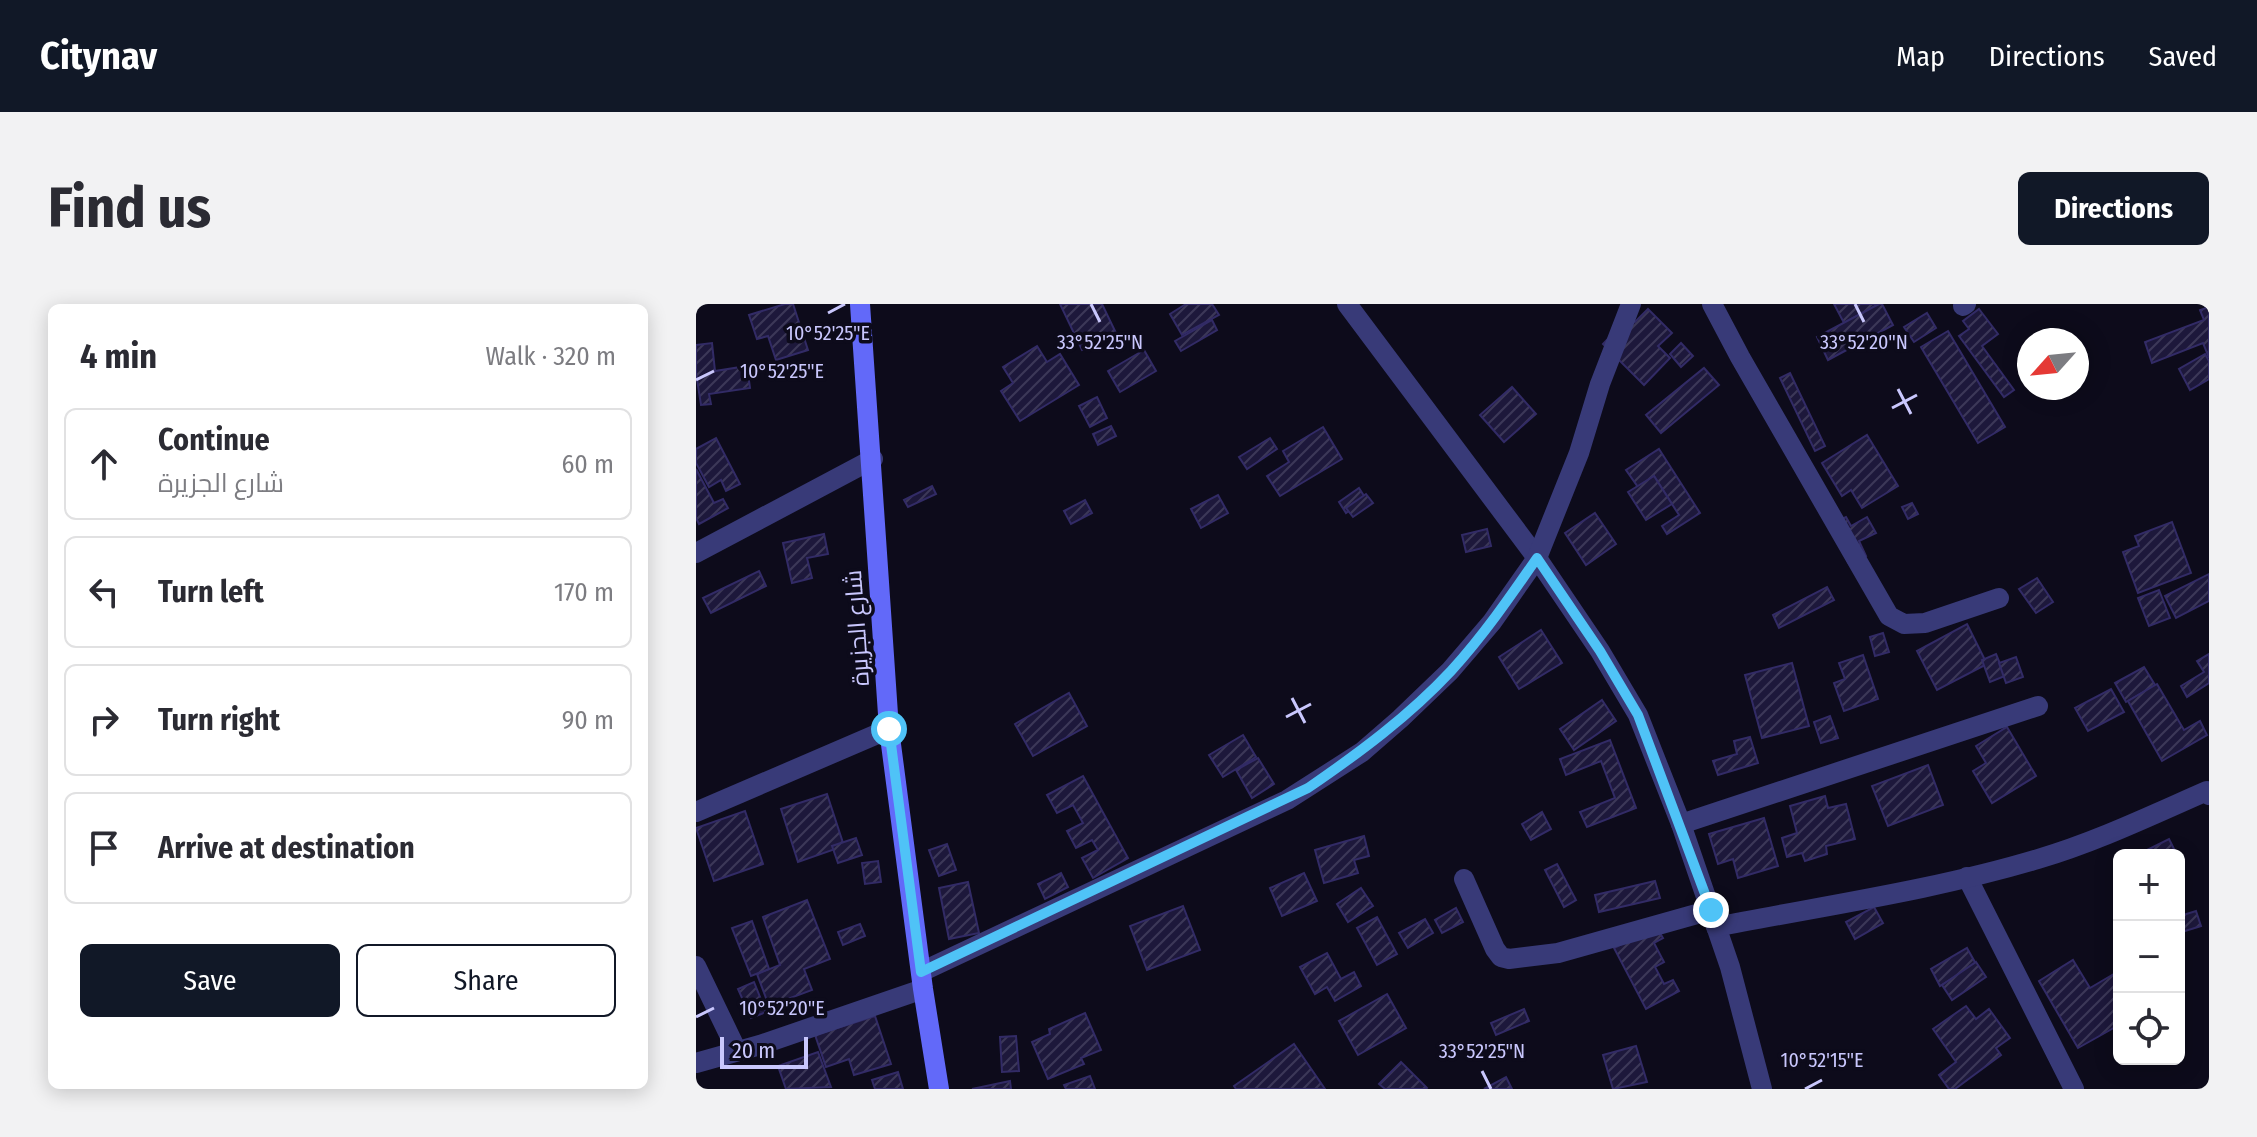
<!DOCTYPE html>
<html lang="en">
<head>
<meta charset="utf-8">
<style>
	:root { --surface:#fff; --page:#f2f2f3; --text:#2b2b33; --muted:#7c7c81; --line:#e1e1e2; --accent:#111827 }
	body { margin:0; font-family:"Fira Sans Condensed",Cairo,sans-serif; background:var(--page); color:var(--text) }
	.controls { position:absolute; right:24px; bottom:24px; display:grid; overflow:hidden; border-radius:12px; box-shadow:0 4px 20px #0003 }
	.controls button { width:72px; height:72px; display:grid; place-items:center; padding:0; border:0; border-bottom:2px solid var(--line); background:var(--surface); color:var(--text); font:40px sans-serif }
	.compass { position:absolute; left:1321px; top:24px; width:72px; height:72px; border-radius:50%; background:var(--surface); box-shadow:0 4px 20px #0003; rotate:243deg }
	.scale { position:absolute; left:24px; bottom:20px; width:88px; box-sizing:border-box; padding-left:8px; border:4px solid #c9c7fd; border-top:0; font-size:22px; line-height:28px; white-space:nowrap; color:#c9c7fd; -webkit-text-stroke:6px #0d0b1b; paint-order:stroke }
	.stop { position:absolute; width:24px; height:24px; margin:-18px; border:6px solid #4fc3f7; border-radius:50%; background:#fff }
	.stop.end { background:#4fc3f7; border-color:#fff; box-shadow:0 2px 8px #0008 }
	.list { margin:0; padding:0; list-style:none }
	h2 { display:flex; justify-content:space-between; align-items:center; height:104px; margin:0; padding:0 32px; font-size:34px }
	h2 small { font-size:26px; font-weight:400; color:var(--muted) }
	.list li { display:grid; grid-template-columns:52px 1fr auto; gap:24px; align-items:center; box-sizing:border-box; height:112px; margin:0 16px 16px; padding:0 16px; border:2px solid var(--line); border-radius:12px }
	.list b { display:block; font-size:30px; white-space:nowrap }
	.list p { margin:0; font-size:26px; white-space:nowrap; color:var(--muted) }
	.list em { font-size:26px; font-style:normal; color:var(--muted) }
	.actions { display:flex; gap:16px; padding:24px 32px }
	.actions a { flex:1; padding:18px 0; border:2px solid var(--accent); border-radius:12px; text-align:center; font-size:28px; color:var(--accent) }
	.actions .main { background:var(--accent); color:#fff }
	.icon { flex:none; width:44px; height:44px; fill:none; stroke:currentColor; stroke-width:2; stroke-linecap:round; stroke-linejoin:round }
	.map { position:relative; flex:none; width:1513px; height:785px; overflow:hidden; border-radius:12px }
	header { display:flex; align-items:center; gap:48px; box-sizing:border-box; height:112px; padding:0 40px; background:var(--accent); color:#fff }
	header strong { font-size:38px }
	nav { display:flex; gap:44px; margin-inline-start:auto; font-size:28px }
	.intro { display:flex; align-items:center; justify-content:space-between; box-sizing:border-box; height:192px; padding:0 48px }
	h1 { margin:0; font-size:56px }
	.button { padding:20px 36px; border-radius:12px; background:var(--accent); color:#fff; font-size:28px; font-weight:700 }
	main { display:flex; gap:48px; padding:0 48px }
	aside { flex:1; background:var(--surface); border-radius:12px; box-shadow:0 4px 20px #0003 }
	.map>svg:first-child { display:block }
	.building { fill:url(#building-hatch); stroke:#322b66; stroke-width:2 }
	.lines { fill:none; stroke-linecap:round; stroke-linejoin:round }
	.street { stroke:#383a78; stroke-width:20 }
	.secondary { stroke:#6269f9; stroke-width:20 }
	.route { stroke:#4fc3f7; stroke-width:10 }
	.ticks { fill:none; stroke:#c9c7fd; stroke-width:3 }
	.labels { text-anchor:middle; stroke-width:7; stroke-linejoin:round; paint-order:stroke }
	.street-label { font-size:24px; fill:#c9c7fd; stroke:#0d0b1b }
	.ticks-label { font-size:20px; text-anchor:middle; fill:#c9c7fd; stroke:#0d0b1b; stroke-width:7; stroke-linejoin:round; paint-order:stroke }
</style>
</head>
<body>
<header>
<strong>Citynav</strong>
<nav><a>Map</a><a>Directions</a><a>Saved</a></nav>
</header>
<div class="intro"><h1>Find us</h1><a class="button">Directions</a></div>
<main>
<aside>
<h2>4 min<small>Walk · 320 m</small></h2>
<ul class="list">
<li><svg class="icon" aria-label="ahead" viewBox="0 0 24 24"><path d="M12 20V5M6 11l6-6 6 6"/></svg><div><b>Continue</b><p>شارع الجزيرة</p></div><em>60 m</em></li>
<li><svg class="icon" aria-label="left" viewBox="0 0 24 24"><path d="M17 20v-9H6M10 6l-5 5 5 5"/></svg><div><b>Turn left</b></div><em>170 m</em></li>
<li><svg class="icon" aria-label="right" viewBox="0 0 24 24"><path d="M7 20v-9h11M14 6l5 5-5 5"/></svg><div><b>Turn right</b></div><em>90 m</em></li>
<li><svg class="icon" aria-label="arrive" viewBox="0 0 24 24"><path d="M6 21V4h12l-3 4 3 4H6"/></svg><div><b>Arrive at destination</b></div></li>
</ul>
<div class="actions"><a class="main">Save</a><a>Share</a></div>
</aside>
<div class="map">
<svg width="1513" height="785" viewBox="0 0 1513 785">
	<defs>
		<pattern id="building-hatch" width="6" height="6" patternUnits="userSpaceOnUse" patternTransform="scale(2)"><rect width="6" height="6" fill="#1d183b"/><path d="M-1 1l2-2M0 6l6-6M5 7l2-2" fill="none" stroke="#3c3858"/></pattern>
	</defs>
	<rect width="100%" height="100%" fill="#0d0b1b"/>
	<!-- building -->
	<g class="building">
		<path d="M89,0h8l15,46 -32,10 -8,-24 -11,3 -8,-24z"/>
		<path d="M364,0h42l14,29 -34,17z"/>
		<path d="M490,0h26l7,11 -37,20 -12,-21z"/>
		<path d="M1138,0h45l-35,19z"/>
		<path d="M1183,0h3l11,21 -65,35 -11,-23z"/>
		<path d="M1513,3v51l-6,-15 -51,20 -7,-21 59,-22 -4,-10z"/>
		<path d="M952,5l24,24 -14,13 12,12 -26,27 -41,-41 26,-27 6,5z"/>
		<path d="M1283,5l19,25 -16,12 32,44 -10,7 -45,-61 10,-7 -6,-8z"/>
		<path d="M1231,9l9,15 -22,14 -10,-15z"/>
		<path d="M516,16l5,10 -36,21 -6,-10z"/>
		<path d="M1252,27l57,96 -27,16 -57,-96z"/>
		<path d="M16,39l3,28 32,-5 3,22 -41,6 2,10 -10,1 -5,-32v-28z"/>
		<path d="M985,39l12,13 -12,11 -11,-13z"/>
		<path d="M341,42l10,16 13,-8 19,31 -59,36 -19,-30 12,-8 -10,-16z"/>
		<path d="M448,46l12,21 -36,21 -12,-21z"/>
		<path d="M1509,50l4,7v18l-19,11 -11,-21z"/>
		<path d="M1008,64l15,17 -58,48 -15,-18z"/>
		<path d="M1094,69l35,73 -10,5 -35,-73z"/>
		<path d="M816,83l24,27 -32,28 -24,-27z"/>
		<path d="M401,93l10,21 -17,9 -11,-21z"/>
		<path d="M415,122l5,10 -18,9 -5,-11z"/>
		<path d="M627,123l19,32 -62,37 -13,-20 22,-14 -6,-11z"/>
		<path d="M1171,131l31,51 -36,22 -11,-18 -9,6 -20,-33z"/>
		<path d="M20,134l24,46 -14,7 -5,-11 -12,7 -13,-24v-14z"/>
		<path d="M574,134l7,11 -30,20 -8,-12z"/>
		<path d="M963,145l41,64 -33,21 -5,-8 17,-11 -25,-39 -16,11 -12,-17z"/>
		<path d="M0,165l18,34 9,-4 5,9 -29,16 -3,-6z"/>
		<path d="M958,172l18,28 -26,16 -18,-28z"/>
		<path d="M236,182l4,8 -28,13 -4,-7z"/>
		<path d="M663,184l7,11 -20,14 -7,-11z"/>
		<path d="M670,190l7,9 -20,14 -7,-9z"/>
		<path d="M522,191l10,18 -27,15 -10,-19z"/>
		<path d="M389,196l7,13 -21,11 -7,-13z"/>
		<path d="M1216,199l6,11 -10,5 -6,-12z"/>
		<path d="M899,209l21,31 -30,21 -21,-32z"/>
		<path d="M1150,213l5,9 16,-9 9,16 -17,8 7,15 -17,8 -20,-39z"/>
		<path d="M1476,218l19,51 -53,20 -15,-41 16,-6 -4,-10z"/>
		<path d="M791,225l4,17 -25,6 -4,-17z"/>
		<path d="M128,230l4,20 -21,4 5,20 -20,5 -9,-40z"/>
		<path d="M63,267l7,15 -55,27 -8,-15z"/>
		<path d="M1513,270v27l-33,17 -11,-22z"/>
		<path d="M1341,274l16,24 -17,11 -17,-24z"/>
		<path d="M1131,283l7,13 -55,28 -6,-13z"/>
		<path d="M1463,286l11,28 -21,8 -11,-28z"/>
		<path d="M1271,320l20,40 -50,26 -20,-39z"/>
		<path d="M845,326l21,33 -43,26 -20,-32z"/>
		<path d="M1187,329l6,19 -14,4 -5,-19z"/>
		<path d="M1300,350l9,22 -15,6 -8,-22z"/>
		<path d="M1513,350v29l-22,14 -6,-11 23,-14 -7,-11z"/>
		<path d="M1167,351l15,44 -34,12 -10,-28 11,-4 -6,-16z"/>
		<path d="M1320,353l7,20 -17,6 -7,-20z"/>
		<path d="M1096,359l17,63 -47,12 -17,-63z"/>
		<path d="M1448,363l11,18 -29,17 -11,-19z"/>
		<path d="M1461,380l27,46 16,-9 7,14 -45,26 -34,-60z"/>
		<path d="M1415,385l13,23 -36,19 -13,-23z"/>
		<path d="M373,389l18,33 -54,30 -18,-32z"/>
		<path d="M906,396l14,21 -42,29 -14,-21z"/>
		<path d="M1134,412l8,22 -17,5 -7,-21z"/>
		<path d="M1311,423l29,49 -44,27 -19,-32 13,-8 -10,-17z"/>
		<path d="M547,431l13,22 -33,20 -14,-22z"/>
		<path d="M1054,433l8,26 -40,12 -5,-14 24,-7 -3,-13z"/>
		<path d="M914,436l26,68 -49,19 -7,-15 35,-14 -14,-37 -35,14 -6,-16z"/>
		<path d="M562,454l16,26 -22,14 -16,-28z"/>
		<path d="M1232,461l15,40 -55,21 -16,-40z"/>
		<path d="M387,472l45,82 -35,20 -11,-20 16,-8 -6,-10 -16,8 -9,-17 16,-8 -10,-18 -16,8 -10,-18z"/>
		<path d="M131,490l17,52 -46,16 -17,-53z"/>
		<path d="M1129,492l3,12 18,-4 9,35 -29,7 1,8 -22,7 -3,-8 -15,4 -5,-19 15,-5 -7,-27z"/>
		<path d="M49,507l18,53 -49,17 -18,-53z"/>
		<path d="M846,508l9,17 -20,11 -9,-16z"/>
		<path d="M1068,514l14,48 -40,12 -5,-19 -15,5 -9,-30z"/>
		<path d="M668,532l5,20 -15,4 4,13 -34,10 -9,-33z"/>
		<path d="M160,534l6,17 -24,8 -6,-17z"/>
		<path d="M1473,535l8,16h-32l-2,-3z"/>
		<path d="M251,540l9,26 -17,6 -10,-26z"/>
		<path d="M182,557l3,21 -16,2 -3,-21z"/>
		<path d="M861,560l19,36 -12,7 -19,-37z"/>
		<path d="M365,569l7,14 -23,12 -7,-15z"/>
		<path d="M608,569l13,28 -35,15 -12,-28z"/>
		<path d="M959,577l5,17 -61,14 -4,-17z"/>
		<path d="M272,578l11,51 -30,6 -10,-51z"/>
		<path d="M665,584l12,18 -25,16 -11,-18z"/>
		<path d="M111,596l23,59 -26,10 8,21 -43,16 -12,-32 23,-9 -17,-48z"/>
		<path d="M487,602l17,44 -53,20 -17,-44z"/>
		<path d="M1178,603l9,16 -28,16 -9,-17z"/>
		<path d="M760,604l7,14 -21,11 -7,-13z"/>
		<path d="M1500,607l5,15 -22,7v-20l1,3z"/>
		<path d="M681,613l20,37 -20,11 -20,-37z"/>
		<path d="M729,615l8,14 -25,15 -9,-15z"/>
		<path d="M56,617l17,48 -18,7 -19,-48z"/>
		<path d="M164,620l5,12 -22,9 -5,-13z"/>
		<path d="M960,622l7,12 -9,5 10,19 -9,5 9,17 9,-4 6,11 -33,18 -32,-61z"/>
		<path d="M1271,644l9,16 -36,22 -9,-17z"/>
		<path d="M631,649l14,26 13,-7 7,14 -26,15 -8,-14 -12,7 -15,-27z"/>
		<path d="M1377,656l17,28 29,-17v54l-41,23 -39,-67z"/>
		<path d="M1280,658l10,15 -34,23 -10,-15z"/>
		<path d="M58,678l12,30 -15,6 -13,-29z"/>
		<path d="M691,690l19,34 -48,27 -19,-34z"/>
		<path d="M1270,702l10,13 13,-10 21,29 -14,10 5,7 -46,34h-6l-10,-14 17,-13 -23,-33z"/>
		<path d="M828,705l5,12 -33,14 -5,-12z"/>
		<path d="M389,709l16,37 -20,8 3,6 -36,15 -16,-37 18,-8 -1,-5z"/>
		<path d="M179,712l16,48 -37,11 -5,-16 -23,8 -11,-32z"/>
		<path d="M320,732l3,35 -17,1 -2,-35z"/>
		<path d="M598,740l31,45h-89l-2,-3z"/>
		<path d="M940,742l11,36 -34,7 -10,-34z"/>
		<path d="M122,748l13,35 -45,2 -8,-23z"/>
		<path d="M705,758l26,26 -1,1h-41l-6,-5z"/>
		<path d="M202,768l5,17h-28l-3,-9z"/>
		<path d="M394,772l5,13h-29l-2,-4z"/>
		<path d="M810,773l6,12h-28z"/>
		<path d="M314,777l1,8h-39z"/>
	</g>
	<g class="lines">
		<!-- street -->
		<g class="street">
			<path d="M651,0l190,254 63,93 38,64 43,109 49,143 32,122"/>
			<path d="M1016,0l28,53 149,259 15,8 21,-1 74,-25"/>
			<path d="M1267,2l3,-2"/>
			<path d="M0,249l177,-94"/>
			<path d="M0,508l193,-83"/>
			<path d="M985,520l357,-118"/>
			<path d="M1271,573l107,212"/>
			<path d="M768,575l31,70 6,8 8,2 49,-6 153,-43"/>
			<path d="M1020,623c106,-21 219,-37 322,-68 58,-17 114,-44 169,-68l2,4"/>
			<path d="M0,662l41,85"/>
			<path d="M225,668l366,-172 75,-48 38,-33 50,-48 42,-49 45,-64 42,-105 21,-69 31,-80"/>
			<path d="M0,759l64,-18 163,-56"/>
		</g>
		<!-- secondary -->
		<path class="secondary" d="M164,0l29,425 34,260 16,100"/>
	</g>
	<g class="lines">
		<!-- route -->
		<path class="route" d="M193,425l32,243 387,-184c51,-35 101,-72 143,-117 32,-35 59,-74 86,-113l63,93 38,64 73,195"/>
	</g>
	<!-- ticks -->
	<path class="ticks" d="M395,0l9,18M1159,0l9,18M132,9l17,-9M0,76l18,-9M1202,85l13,25M1196,104l25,-13M596,394l13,25M590,413l25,-13M0,713l18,-9M786,767l9,18M1109,785l17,-9"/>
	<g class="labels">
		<!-- street labels -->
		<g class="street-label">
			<text transform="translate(161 324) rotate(-94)" y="8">شارع الجزيرة</text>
		</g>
	</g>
	<g class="ticks-label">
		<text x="132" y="36">10°52'25"E</text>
		<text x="404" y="45">33°52'25"N</text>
		<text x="1168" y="45">33°52'20"N</text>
		<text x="86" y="74">10°52'25"E</text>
		<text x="86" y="711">10°52'20"E</text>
		<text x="786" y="754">33°52'25"N</text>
		<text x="1126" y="763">10°52'15"E</text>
	</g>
</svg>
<div class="controls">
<button>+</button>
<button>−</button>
<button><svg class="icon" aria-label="locate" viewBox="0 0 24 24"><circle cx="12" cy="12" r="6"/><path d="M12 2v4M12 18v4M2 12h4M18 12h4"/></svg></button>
</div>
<svg class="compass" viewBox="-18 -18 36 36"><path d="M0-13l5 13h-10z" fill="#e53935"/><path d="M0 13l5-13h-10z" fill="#7c7c81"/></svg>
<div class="scale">20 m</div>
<div class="stop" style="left:193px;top:425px"></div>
<div class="stop end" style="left:1015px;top:606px"></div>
</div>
</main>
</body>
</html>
